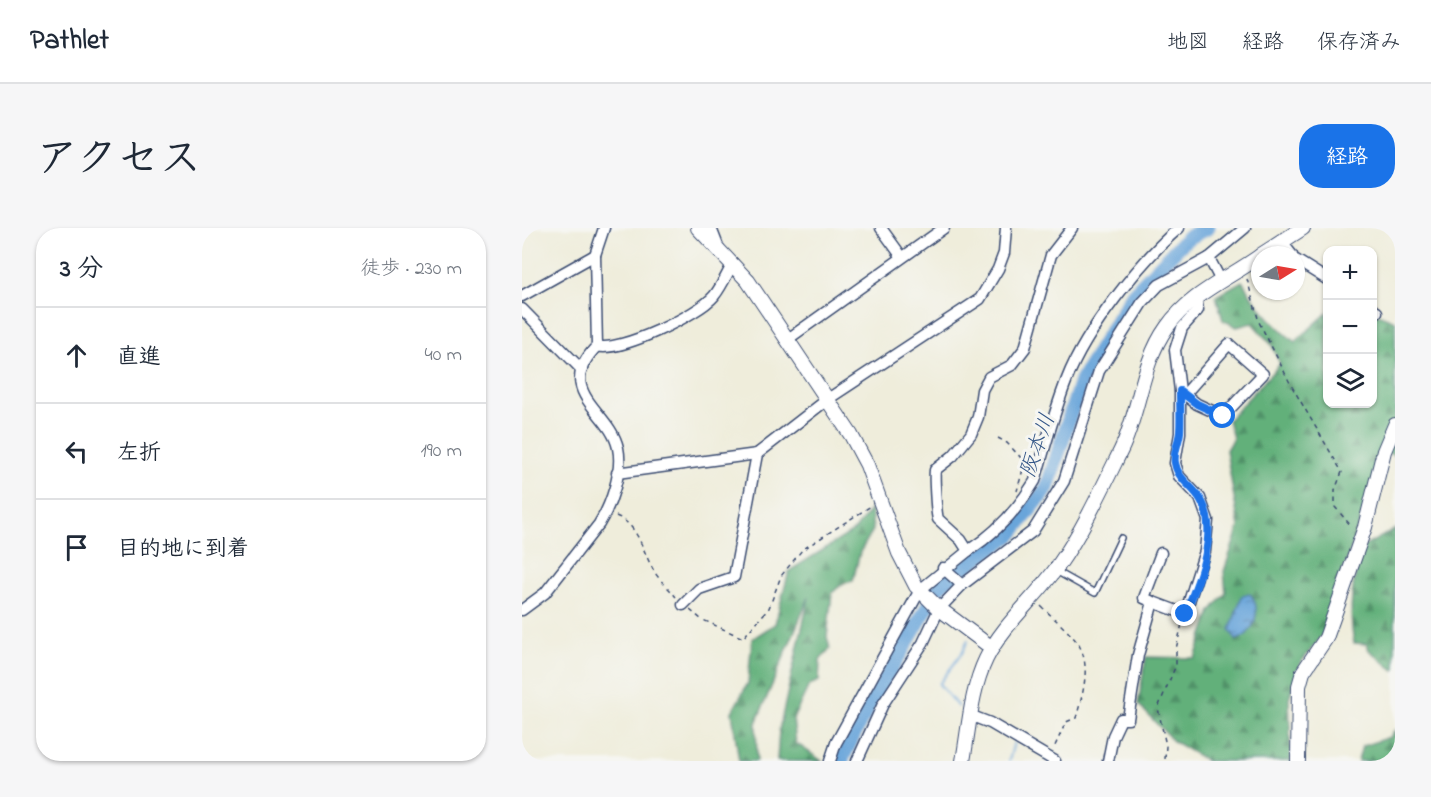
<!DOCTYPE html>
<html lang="ja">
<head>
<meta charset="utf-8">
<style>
	:root { --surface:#fff; --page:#f6f6f7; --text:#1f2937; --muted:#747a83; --line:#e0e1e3; --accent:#1a73e8 }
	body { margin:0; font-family:"Indie Flower","Klee One",sans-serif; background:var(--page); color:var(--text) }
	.controls { position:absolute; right:18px; top:18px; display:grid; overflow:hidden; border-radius:12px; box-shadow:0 2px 4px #0004 }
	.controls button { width:54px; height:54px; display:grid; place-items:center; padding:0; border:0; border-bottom:2px solid var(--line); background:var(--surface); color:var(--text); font:30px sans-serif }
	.compass { position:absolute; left:729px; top:18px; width:54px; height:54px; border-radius:50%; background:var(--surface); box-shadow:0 2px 4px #0004; rotate:79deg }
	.stop { position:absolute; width:18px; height:18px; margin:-14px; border:4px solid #1a73e8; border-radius:50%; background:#fff }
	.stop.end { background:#1a73e8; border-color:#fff; box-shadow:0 2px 6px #0008 }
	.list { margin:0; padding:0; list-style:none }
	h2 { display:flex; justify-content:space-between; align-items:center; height:78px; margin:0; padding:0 24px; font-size:26px }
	h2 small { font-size:20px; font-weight:400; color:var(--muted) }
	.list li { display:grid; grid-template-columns:39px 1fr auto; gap:18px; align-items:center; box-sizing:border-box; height:96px; padding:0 24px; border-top:2px solid var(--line) }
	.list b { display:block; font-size:22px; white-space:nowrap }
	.list em { font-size:20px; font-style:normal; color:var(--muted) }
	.icon { flex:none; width:33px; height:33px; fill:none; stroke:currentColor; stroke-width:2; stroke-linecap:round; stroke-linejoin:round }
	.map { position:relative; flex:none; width:873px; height:533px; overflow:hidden; border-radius:24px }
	header { display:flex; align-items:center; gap:36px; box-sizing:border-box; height:84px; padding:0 30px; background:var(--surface); border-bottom:2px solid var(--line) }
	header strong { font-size:28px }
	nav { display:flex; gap:33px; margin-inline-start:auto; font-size:21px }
	.intro { display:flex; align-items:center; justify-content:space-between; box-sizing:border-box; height:144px; padding:0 36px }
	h1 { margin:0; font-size:42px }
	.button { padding:15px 27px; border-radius:24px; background:var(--accent); color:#fff; font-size:21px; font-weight:700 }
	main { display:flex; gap:36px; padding:0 36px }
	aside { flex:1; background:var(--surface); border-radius:24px; box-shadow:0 2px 4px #0004 }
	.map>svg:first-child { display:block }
	.forest { fill:url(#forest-firs); stroke:#3e706c; stroke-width:1.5 }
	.water { fill:url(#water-ripples); stroke:#426a9c; stroke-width:1.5 }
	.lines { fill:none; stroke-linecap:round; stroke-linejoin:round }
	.stream { stroke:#69a5da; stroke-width:2 }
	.river { stroke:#69a5da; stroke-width:15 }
	.lane-casing { stroke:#3b4c71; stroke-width:8 }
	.street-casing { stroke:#3b4c71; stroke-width:13 }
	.secondary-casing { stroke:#3b4c71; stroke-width:16 }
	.path { stroke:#3b4c71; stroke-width:1.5; stroke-dasharray:4.5 4.5; stroke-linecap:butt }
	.lane { stroke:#fff; stroke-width:5 }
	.street { stroke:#fff; stroke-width:10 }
	.secondary { stroke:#fff; stroke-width:14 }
	.route { stroke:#1a73e8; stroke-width:8 }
	.labels { text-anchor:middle; stroke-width:6; stroke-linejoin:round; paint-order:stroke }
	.water-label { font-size:22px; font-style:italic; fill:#365889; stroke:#f6f6f2 }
</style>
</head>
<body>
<header>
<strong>Pathlet</strong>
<nav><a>地図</a><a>経路</a><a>保存済み</a></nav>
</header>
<div class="intro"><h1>アクセス</h1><a class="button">経路</a></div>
<main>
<aside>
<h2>3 分<small>徒歩 · 230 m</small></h2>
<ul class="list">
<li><svg class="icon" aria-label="ahead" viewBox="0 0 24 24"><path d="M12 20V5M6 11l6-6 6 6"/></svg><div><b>直進</b></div><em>40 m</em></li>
<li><svg class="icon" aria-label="left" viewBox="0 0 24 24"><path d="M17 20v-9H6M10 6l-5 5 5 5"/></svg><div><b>左折</b></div><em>190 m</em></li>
<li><svg class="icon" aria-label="arrive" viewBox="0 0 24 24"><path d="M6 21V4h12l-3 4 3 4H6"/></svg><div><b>目的地に到着</b></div></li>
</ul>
</aside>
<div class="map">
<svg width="873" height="533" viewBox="0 0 873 533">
	<defs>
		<pattern id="forest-firs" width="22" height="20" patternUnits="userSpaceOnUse" patternTransform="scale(1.5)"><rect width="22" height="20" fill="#62b07a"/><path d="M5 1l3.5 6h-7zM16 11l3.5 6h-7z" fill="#509067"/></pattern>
		<pattern id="water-ripples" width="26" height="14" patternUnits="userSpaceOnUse" patternTransform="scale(1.5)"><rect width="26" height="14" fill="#69a5da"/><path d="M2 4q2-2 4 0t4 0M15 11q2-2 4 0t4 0" fill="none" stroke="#5687b4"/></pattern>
	</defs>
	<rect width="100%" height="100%" fill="#f6f6f2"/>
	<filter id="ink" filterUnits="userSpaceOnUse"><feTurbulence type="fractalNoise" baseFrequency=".0167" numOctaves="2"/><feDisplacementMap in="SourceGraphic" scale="12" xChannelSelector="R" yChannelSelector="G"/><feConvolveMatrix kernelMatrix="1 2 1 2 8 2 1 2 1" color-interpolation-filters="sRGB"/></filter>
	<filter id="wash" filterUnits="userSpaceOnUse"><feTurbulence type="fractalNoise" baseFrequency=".008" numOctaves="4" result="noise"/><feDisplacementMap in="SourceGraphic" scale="24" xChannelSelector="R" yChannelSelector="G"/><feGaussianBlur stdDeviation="1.35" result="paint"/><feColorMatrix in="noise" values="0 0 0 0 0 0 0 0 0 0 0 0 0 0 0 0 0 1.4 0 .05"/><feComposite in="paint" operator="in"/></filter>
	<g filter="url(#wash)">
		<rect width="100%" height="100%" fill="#efeddb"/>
		<!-- forest -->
		<g class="forest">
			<path d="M720,53c14,24 31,44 53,61l32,-29 1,91h44l1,-92 22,9v134l-12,-3 -61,184 -21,26 -12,36 2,63h-84l-34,-20 -35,-37 8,-47 49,1 16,-47 15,-18 -2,-22 15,-44 -13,-77 7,-12 -5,-18 52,-56 -9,-20 -19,-21 -15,4 -14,-7 -7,-24z"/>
			<path d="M349,281l2,21 -13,22 -7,29 -11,3 -10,9 -5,44 3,12 -10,11 -1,21 -10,4 -16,34 3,24 26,18h-45l2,-31 30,-133 -53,126 1,38h-18l-7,-49 16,-29 4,-44 23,-15 14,-53 66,-41z"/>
			<path d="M873,301v142l-26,-21 -2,-6 -13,-1c-6,-35 -2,-62 9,-96z"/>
			<path d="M873,502v31h-37l4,-15 28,-9z"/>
		</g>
		<!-- water -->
		<path class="water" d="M728,366c13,14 4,42 -14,46l-6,-10 12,-34z"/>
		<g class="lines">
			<!-- stream -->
			<g class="stream">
				<path d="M436,479l-19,-23 23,-31 6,-13"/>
				<path d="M487,533l5,-19"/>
			</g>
			<!-- river -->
			<path class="river" d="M319,533l19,-39 81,-138 69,-49 37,-47 34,-107 52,-87 53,-55 21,-11"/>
		</g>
	</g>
	<g filter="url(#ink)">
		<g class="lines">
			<defs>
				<path id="lane" d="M534,343l39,22 26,-55"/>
				<g id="street">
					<path d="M189,0l7,18"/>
					<path d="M359,0l21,29"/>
					<path d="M759,13l11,14"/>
					<path d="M774,32l32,20"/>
					<path d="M699,53l-12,-23 36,-30"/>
					<path d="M0,68l73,-41"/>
					<path d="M0,81l60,61"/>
					<path d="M850,81l5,3"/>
					<path d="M266,111l156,-111"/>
					<path d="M75,118c22,7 101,-31 117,-50 8,-10 13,-22 19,-33"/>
					<path d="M658,163l17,13 26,12 40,-42 -34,-30 -44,50"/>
					<path d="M95,245l140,-19 71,-55 152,-100 18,-30 6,-16 2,-25"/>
					<path d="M446,323c28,-18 50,-42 67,-70 10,-34 19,-69 32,-102 18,-47 73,-118 112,-151"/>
					<path d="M421,340l19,17"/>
					<path d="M631,374l-9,-4 17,-45"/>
					<path d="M161,377l16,-16 35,-12 23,-123"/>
					<path d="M0,382l23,-17 54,-69c12,-19 24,-53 19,-76 -8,-38 -66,-56 -21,-102l-2,-91 9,-27"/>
					<path d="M450,488l18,7 65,38"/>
					<path d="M308,533l6,-18 84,-153 48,-39 -7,-11 -23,-21c-2,-6 -4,-43 -3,-49l18,-14 18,-22 7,-17 4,-27 7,-13 23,-12 13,-17 26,-93 21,-27"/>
					<path d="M335,533l26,-57 40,-61 16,-34 23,-24 71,-54 31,-50 35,-110 43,-68 17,-18 50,-27"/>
					<path d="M586,533l5,-25 8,-17h7l10,-64 15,-53 32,12 20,-63 3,-31 -8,-22 -21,-22 -4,-13 5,-30v-42l-5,-41 7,-22 16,-18 -2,-13"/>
				</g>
				<g id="secondary">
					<path d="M176,0l50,53 103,154 16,30 32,88 17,33 21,21 55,41"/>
					<path d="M739,27l42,-27"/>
					<path d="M441,533c6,-33 8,-71 23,-102 17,-35 50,-61 72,-93 25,-36 44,-77 63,-116 19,-39 20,-87 46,-123 23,-33 61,-48 93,-71"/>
					<path d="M776,533l1,-75 4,-14 23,-34 39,-111 19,-76 11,-26"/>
				</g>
			</defs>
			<!-- lane casing -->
			<use href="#lane" class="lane-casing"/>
			<!-- street casing -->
			<use href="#street" class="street-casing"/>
			<!-- secondary casing -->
			<use href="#secondary" class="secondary-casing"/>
			<!-- path -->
			<g class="path">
				<path d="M725,51l12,43 32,63 51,87 -7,18v17l17,20"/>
				<path d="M476,210l9,5 18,19 -8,29"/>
				<path d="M94,288c23,9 26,35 38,55 5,9 15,17 22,26"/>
				<path d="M519,378c10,10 34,30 39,41 11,22 2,50 -4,71l-10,4 -12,26"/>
				<path d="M168,382l11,9 42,19 26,-30 12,-32 21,-26 69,-44"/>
				<path d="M643,531l1,-13 -8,-38 18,-43v-16l6,-25"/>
			</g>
			<!-- lane -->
			<use href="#lane" class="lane"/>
			<!-- street -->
			<use href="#street" class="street"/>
			<!-- secondary -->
			<use href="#secondary" class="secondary"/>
		</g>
	</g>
	<g class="lines" filter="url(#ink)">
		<!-- route -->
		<path class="route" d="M663,386c13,-31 35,-82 16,-114 -8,-14 -23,-20 -26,-37 -2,-10 4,-21 5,-31 1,-14 0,-28 0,-41l17,13 26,12"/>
	</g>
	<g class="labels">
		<!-- water labels -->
		<g class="water-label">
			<text transform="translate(514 217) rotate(-71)" y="8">阪本川</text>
		</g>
	</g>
</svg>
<div class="controls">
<button>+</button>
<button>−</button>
<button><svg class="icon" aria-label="layers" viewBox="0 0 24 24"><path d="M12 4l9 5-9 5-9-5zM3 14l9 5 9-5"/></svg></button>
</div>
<svg class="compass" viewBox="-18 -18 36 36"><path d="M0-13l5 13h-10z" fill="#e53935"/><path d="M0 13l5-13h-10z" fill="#747a83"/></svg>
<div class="stop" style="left:701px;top:188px"></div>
<div class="stop end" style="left:663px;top:386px"></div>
</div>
</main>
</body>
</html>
